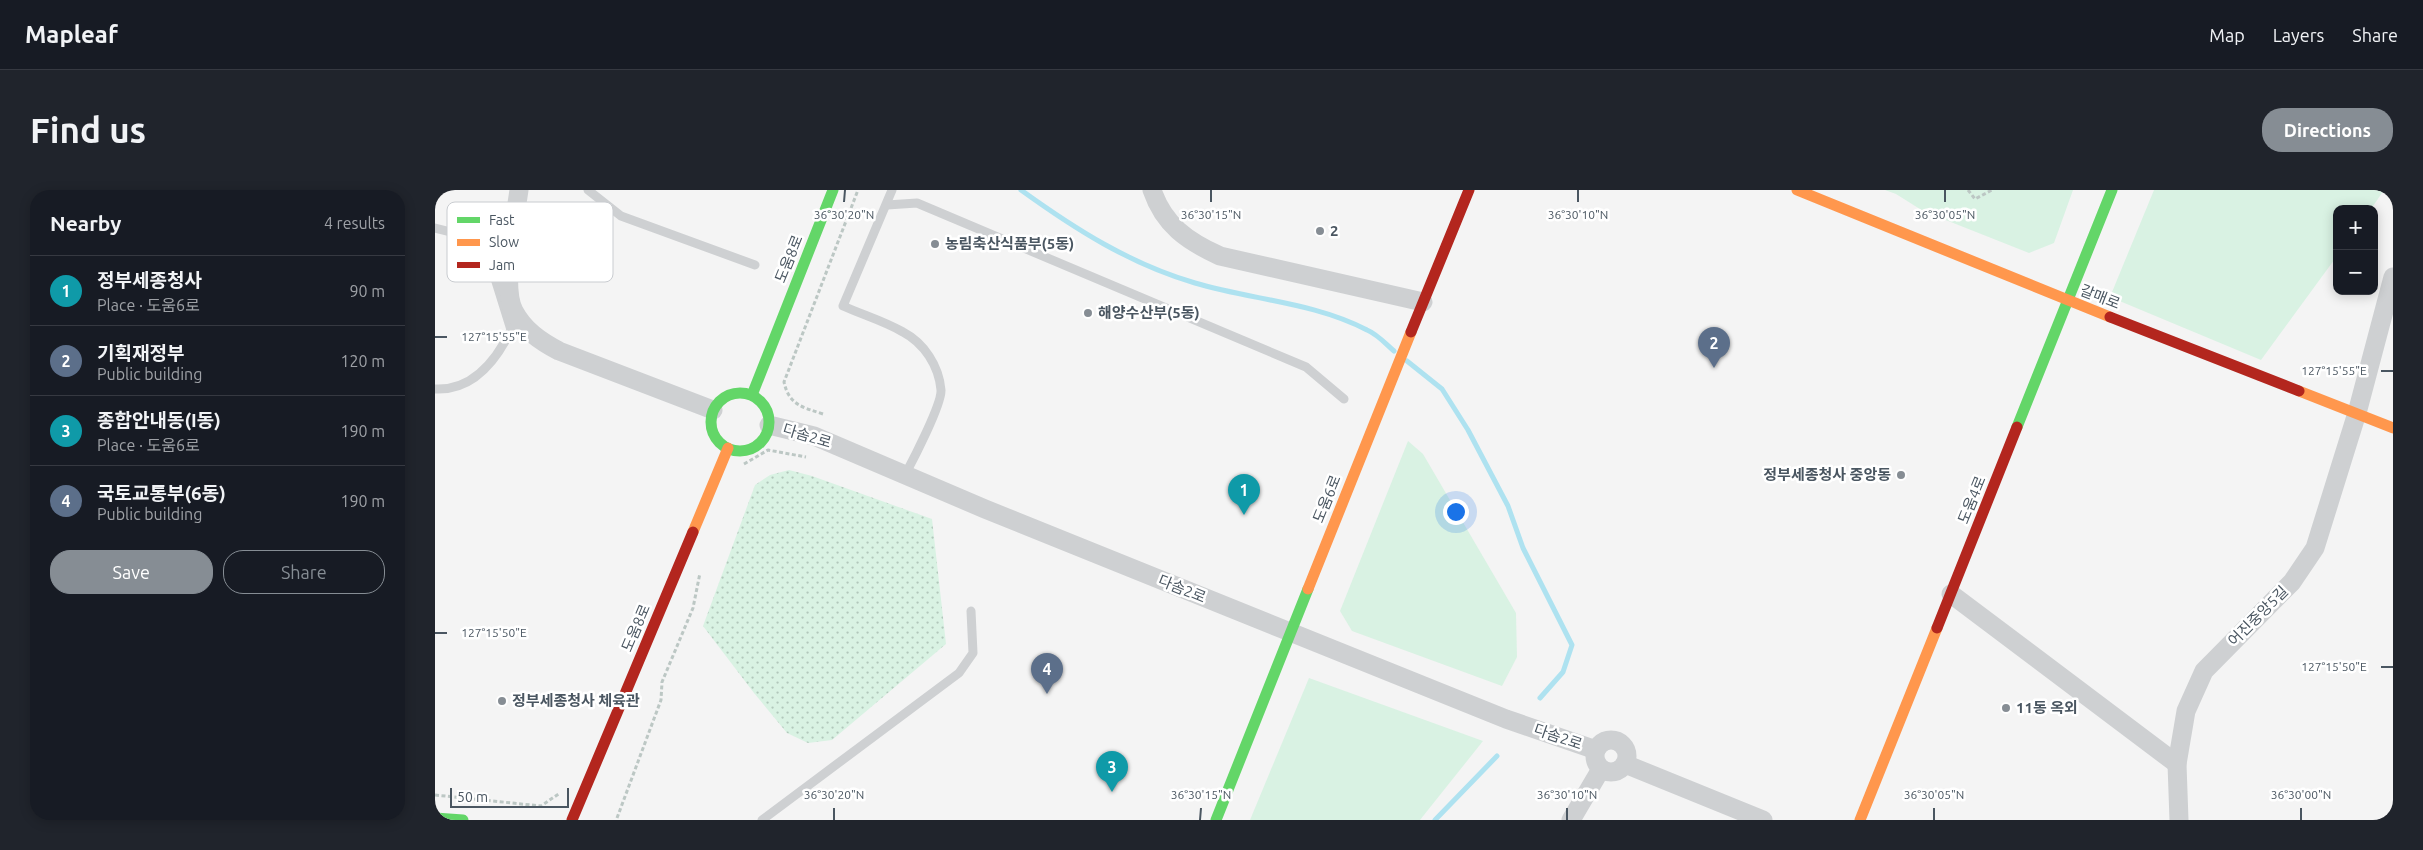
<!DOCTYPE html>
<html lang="en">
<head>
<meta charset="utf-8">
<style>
	:root { --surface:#171b24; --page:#20242c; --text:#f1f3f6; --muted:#9ea1a6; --line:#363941; --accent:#868d94 }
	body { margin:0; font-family:Ubuntu,"Noto Sans KR",sans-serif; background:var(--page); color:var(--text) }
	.controls { position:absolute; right:15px; top:15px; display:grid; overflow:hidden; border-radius:10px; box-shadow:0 2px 12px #0003 }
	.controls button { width:45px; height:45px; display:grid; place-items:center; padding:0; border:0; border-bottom:1px solid var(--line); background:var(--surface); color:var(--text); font:25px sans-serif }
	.scale { position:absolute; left:15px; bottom:12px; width:119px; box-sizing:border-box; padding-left:5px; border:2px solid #4a5661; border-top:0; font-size:14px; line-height:18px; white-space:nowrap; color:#4a5661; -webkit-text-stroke:4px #fff; paint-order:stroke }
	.you { position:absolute; left:1020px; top:321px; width:18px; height:18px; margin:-12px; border:4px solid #fff; border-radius:50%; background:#1a73e8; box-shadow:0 0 0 8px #1a73e833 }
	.badge { display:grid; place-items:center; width:32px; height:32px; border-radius:50%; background:var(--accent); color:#fff; font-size:16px; font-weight:700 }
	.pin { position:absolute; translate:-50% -41px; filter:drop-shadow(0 1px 2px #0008) }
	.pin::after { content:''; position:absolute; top:26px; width:18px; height:15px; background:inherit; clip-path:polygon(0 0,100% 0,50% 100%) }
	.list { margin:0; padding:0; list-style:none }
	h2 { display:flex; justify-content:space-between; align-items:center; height:65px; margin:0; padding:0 20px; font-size:21px }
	h2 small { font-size:16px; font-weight:400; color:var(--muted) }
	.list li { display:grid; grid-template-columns:32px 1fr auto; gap:15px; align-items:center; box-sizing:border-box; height:70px; padding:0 20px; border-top:1px solid var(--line) }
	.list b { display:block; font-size:19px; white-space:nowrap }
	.list p { margin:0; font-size:16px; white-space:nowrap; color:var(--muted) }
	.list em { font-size:16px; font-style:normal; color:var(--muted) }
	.actions { display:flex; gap:10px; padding:15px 20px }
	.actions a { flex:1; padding:11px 0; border:1px solid var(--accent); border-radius:20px; text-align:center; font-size:18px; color:var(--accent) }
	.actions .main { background:var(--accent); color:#fff }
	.map { position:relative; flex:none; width:1958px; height:630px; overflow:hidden; border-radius:20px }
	header { display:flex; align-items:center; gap:30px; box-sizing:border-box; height:70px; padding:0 25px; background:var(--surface); border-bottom:1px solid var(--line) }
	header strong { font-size:24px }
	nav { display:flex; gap:28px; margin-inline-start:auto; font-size:18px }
	.intro { display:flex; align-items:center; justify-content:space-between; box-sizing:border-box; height:120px; padding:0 30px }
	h1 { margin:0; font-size:35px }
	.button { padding:12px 22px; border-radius:20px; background:var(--accent); color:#fff; font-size:18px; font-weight:700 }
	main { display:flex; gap:30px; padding:0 30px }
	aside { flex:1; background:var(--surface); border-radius:20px; box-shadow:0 2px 12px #0003 }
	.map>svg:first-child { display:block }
	.green { fill:#d9f2e3 }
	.garden { fill:url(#garden-dots) }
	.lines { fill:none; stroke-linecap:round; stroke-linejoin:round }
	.stream { stroke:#aee2f0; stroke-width:5 }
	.path { stroke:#bcc7c4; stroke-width:3; stroke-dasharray:4 2.5; stroke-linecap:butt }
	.lane { stroke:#ced0d2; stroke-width:9 }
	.street { stroke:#ced0d2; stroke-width:19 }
	.fast { stroke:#63d668; stroke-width:11 }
	.slow { stroke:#ff974d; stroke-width:11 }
	.jam { stroke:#b3261e; stroke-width:11 }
	.ticks { fill:none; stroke:#4a5661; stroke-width:2 }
	.poi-dot { fill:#868d94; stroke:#fff; stroke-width:2 }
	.labels { text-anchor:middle; stroke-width:5; stroke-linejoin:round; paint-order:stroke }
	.poi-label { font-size:15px; font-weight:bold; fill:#4a5661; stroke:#fff; text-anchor:start }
	.street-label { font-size:15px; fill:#4a5661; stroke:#fff }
	.key { fill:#fff; stroke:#c9ccd0; stroke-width:1 }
	.key-label { font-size:14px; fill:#4a5661 }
	.ticks-label { font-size:12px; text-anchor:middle; fill:#4a5661; stroke:#fff; stroke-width:5; stroke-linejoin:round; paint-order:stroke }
</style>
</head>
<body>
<header>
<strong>Mapleaf</strong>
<nav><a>Map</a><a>Layers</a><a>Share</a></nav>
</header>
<div class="intro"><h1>Find us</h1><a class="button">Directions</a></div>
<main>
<aside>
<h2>Nearby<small>4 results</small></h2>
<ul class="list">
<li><span class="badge" style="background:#0f9aa8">1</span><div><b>정부세종청사</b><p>Place · 도움6로</p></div><em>90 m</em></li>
<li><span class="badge" style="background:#5c6f8a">2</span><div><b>기획재정부</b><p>Public building</p></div><em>120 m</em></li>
<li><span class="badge" style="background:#0f9aa8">3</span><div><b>종합안내동(I동)</b><p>Place · 도움6로</p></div><em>190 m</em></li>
<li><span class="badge" style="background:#5c6f8a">4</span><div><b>국토교통부(6동)</b><p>Public building</p></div><em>190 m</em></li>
</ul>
<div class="actions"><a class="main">Save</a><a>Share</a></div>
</aside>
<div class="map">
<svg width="1958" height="630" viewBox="0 0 1958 630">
	<defs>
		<pattern id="garden-dots" width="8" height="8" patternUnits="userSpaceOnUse" patternTransform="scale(1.25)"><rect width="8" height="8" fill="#d9f2e3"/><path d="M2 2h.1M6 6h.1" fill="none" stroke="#b2c7bb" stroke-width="1.8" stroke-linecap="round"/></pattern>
	</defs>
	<rect width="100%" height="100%" fill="#f4f4f4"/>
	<!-- green -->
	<g class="green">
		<path d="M1450,0h188l-19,53 -25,10 -106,-42 -27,-17z"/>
		<path d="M1719,0h230l-13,19h-34v47l-76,104 -151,-63z"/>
		<path d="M973,251l15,13 93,159 1,44 -15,29 -150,-55 -12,-20z"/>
		<path d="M874,488l174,63 -63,79h-170z"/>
	</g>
	<!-- garden -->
	<path class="garden" d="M354,280l23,6 120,43 14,125 -114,96 -24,3 -21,-10 -33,-40 -51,-67 52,-141 15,-10z"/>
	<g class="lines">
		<!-- stream -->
		<g class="stream">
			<path d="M586,0c54,39 109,74 174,93 57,17 118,19 172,47 10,4 19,14 27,21"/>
			<path d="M972,171l35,28 26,41 40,76 15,42 49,97 -9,27 -23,26"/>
			<path d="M1000,630l62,-64"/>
		</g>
		<!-- path -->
		<g class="path">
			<path d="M1533,0l7,9 17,-9"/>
			<path d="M388,224c-21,-7 -34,-9 -39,-32l74,-192"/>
			<path d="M309,274l24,-14 38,7"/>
			<path d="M0,605l106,11 19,-13"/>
			<path d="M182,628l44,-118 1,-18 31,-74 7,-35"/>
		</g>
		<!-- lane -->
		<g class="lane">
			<path d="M153,0l33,26 134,49"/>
			<path d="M457,0l-49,116c20,9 41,15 60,26 21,11 36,34 38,58 1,14 -28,70 -36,85"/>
			<path d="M452,15l30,-2 389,164 38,32"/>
			<path d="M0,38l48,12 28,90c-15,31 -38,61 -76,59"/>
			<path d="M327,630l197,-147 14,-20 -2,-42"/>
		</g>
		<!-- street -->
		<g class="street">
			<path d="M84,0c-4,29 -18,97 -5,121 10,19 26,30 45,40l154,59"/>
			<path d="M717,0c12,35 35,51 68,66l203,46"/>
			<path d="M334,235l45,11 171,73 305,123 216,87 90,31"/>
			<path d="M1516,404l226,170"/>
			<circle cx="1176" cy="566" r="16"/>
			<path d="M1190,574l138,56"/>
			<path d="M1136,630l30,-51"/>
			<path d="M1744,630l-2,-56 9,-53 18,-40 88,-89 23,-34 42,-135 36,-136"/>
		</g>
		<!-- fast -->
		<g class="fast">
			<circle cx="305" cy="232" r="29"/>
			<path d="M317,205l81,-205"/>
			<path d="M1582,237l95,-237"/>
			<path d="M0,628l28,2"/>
			<path d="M781,630l92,-231"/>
		</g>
		<!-- slow -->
		<g class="slow">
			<path d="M1362,0l313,127"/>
			<path d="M1864,201l94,37"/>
			<path d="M258,342l35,-84"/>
			<path d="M873,399l103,-257"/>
			<path d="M1425,630l77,-192"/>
		</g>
		<!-- jam -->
		<g class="jam">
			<path d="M1675,127l189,74"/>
			<path d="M976,142l58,-142"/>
			<path d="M1502,438l80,-201"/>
			<path d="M137,630l121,-288"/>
		</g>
	</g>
	<!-- ticks -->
	<path class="ticks" d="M409,12l1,-12M776,12v-12M1143,12v-12M1510,12v-12M0,147h12M1946,181h12M0,443h12M1946,477h12M399,630v-12M765,630l1,-12M1132,630v-12M1499,630v-12M1866,630v-12"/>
	<!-- markers -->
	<g class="poi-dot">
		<circle cx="885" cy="41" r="5"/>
		<circle cx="500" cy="54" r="5"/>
		<circle cx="653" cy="123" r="5"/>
		<circle cx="1466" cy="285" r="5"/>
		<circle cx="67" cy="511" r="5"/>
		<circle cx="1571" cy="518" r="5"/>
	</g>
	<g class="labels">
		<!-- poi labels -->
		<g class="poi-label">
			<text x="895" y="46">2</text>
			<text x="510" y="59">농림축산식품부(5동)</text>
			<text x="663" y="128">해양수산부(5동)</text>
			<text x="1456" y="290" text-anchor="end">정부세종청사 중앙동</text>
			<text x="77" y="516">정부세종청사 체육관</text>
			<text x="1581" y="523">11동 옥외</text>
		</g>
		<!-- street labels -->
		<g class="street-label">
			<text transform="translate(354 69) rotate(-68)" y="5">도움8로</text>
			<text transform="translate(1665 107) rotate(21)" y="5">갈매로</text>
			<text transform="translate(372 246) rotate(17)" y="5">다솜2로</text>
			<text transform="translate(892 309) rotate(-68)" y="5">도움6로</text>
			<text transform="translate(1537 310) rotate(-68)" y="5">도움4로</text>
			<text transform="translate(747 399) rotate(22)" y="5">다솜2로</text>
			<text transform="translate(1823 426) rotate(-45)" y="5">어진중앙5길</text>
			<text transform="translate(201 438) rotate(-67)" y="5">도움8로</text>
			<text transform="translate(1123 547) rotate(19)" y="5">다솜2로</text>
		</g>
	</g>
	<!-- legend -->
	<rect x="12" y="12" width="166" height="80" rx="8" class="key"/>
	<rect x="22" y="27" width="23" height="6" fill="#63d668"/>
	<rect x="22" y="49" width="23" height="7" fill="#ff974d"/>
	<rect x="22" y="72" width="23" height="6" fill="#b3261e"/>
	<g class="key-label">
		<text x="54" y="35">Fast</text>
		<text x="54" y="57">Slow</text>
		<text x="54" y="80">Jam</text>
	</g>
	<g class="ticks-label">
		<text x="409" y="29">36°30'20"N</text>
		<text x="776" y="29">36°30'15"N</text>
		<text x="1143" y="29">36°30'10"N</text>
		<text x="1510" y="29">36°30'05"N</text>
		<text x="59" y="151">127°15'55"E</text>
		<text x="1899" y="185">127°15'55"E</text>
		<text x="59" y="447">127°15'50"E</text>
		<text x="1899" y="481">127°15'50"E</text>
		<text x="399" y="609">36°30'20"N</text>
		<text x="766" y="609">36°30'15"N</text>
		<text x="1132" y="609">36°30'10"N</text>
		<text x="1499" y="609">36°30'05"N</text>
		<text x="1866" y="609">36°30'00"N</text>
	</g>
</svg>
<div class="controls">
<button>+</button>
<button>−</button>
</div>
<div class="scale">50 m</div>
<div class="you"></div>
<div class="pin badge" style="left:809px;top:325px;background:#0f9aa8">1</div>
<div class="pin badge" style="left:1279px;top:178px;background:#5c6f8a">2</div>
<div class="pin badge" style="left:677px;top:602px;background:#0f9aa8">3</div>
<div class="pin badge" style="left:612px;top:504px;background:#5c6f8a">4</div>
</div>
</main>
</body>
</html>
